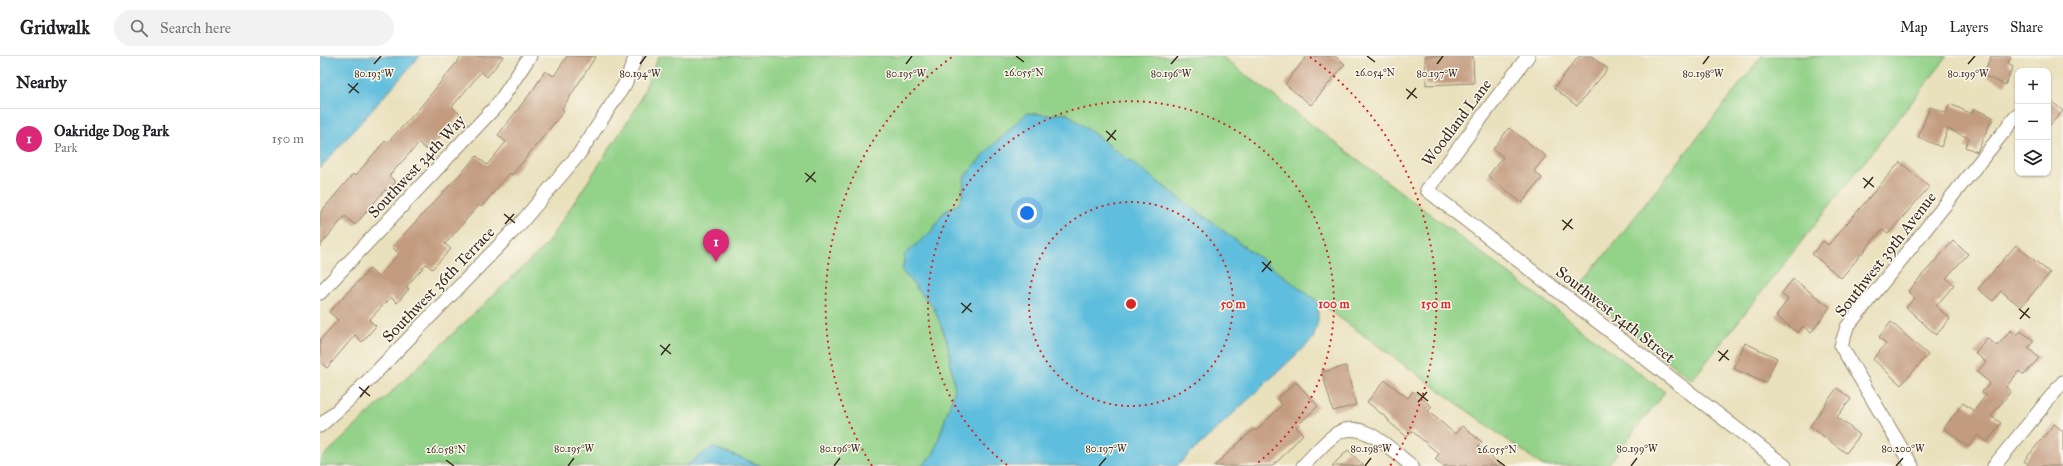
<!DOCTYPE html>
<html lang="en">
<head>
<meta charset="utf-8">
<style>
	:root { --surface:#fff; --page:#f2f2f2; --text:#202124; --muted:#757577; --line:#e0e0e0; --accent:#db2777 }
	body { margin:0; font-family:"IM FELL Great Primer",serif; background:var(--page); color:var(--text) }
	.controls { position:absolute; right:12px; top:12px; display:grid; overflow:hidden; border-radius:8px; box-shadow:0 1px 3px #0004 }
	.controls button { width:36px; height:36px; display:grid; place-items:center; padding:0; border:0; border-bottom:1px solid var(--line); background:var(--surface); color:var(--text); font:20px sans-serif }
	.you { position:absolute; left:707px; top:157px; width:14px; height:14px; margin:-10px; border:3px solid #fff; border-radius:50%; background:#1a73e8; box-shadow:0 0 0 6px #1a73e833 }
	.badge { display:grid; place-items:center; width:26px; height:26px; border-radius:50%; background:var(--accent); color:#fff; font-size:13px; font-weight:700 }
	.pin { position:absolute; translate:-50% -33px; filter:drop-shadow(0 1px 2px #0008) }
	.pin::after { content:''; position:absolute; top:21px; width:14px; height:12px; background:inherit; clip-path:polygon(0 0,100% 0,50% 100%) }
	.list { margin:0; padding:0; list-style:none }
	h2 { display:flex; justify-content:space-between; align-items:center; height:52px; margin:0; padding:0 16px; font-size:17px }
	h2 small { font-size:13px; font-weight:400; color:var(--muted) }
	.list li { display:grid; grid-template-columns:26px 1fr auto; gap:12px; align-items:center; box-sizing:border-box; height:60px; padding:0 16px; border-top:1px solid var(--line) }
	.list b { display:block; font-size:15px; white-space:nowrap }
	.list p { margin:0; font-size:13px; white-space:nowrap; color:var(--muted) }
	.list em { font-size:13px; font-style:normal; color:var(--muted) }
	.icon { flex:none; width:22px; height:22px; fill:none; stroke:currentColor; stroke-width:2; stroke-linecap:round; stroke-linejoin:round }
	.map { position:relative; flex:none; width:1743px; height:410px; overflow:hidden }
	header { display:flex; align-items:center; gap:24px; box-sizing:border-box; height:56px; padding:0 20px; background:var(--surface); border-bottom:1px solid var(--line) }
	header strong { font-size:19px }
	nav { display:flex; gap:22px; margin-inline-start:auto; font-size:14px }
	.search { width:280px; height:36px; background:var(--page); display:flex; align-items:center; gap:10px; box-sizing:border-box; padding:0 14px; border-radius:22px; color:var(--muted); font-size:15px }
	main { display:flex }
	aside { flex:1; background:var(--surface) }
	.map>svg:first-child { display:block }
	.green { fill:#93d289; stroke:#677e54 }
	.water { fill:#5ebedd; stroke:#4c747e }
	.building { fill:#c39c80 }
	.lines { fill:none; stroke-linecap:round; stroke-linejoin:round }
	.street-casing { stroke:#92856d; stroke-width:15 }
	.street { stroke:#fff; stroke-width:13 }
	.ticks { fill:none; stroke:#3b2a1e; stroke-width:1.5 }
	.ring { fill:none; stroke:#d62828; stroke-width:2; stroke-dasharray:2 4 }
	.labels { text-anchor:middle; stroke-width:3; stroke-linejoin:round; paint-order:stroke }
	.street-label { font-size:16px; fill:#3b2a1e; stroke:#fbf7ec }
	.ticks-label { font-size:10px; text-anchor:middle; fill:#3b2a1e; stroke:#fbf7ec; stroke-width:3; stroke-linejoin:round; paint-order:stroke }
	.centre { fill:#d62828; stroke:#fbf7ec; stroke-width:2 }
	.ring-label { font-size:12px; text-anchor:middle; font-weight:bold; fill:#d62828; stroke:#fbf7ec; stroke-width:3; stroke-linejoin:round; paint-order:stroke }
</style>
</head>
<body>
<header>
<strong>Gridwalk</strong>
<div class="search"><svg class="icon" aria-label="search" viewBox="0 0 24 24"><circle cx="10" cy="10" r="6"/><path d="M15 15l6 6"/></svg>Search here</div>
<nav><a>Map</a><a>Layers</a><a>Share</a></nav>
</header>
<main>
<aside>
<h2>Nearby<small></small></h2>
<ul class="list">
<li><span class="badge">1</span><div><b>Oakridge Dog Park</b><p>Park</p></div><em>150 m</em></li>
</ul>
</aside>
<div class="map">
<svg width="1743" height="410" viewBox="0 0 1743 410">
	<rect width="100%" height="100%" fill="#fbf7ec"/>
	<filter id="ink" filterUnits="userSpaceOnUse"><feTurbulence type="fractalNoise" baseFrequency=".025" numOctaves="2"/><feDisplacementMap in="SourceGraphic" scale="8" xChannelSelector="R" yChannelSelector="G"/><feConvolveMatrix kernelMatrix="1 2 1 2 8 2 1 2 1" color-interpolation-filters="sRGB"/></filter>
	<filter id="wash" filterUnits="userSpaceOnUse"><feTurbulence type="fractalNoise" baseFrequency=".012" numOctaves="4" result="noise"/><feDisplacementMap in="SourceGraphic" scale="16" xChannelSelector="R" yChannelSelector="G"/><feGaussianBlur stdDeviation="0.9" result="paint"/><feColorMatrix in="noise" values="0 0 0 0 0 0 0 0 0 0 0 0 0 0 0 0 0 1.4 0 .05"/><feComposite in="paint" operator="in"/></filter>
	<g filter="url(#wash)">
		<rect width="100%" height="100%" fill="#e9e0bc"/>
		<!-- green -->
		<g class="green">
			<path d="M339,0h562l444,336 -58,74h-64l-225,-164 -252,-189 -17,2 -22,-2 -35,33 -27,30 -4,26 -18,11 -11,18 -27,23 -3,17 32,37 13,33 8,48 -21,64 -12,13h-160l-50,-19 -26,19h-366v-6l226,-215 91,-138z"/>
			<path d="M1442,0h186l-256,324 -114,-91z"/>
		</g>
		<!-- water -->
		<g class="water">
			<path d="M0,0h100l-100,112z"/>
			<path d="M707,57l22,2 17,-2 252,189v19l-5,18 -136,127h-255l12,-13 21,-64 -8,-48 -13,-33 -32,-37 3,-17 27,-23 11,-18 18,-11 4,-26 27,-30z"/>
			<path d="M392,391l50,19h-76z"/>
		</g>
		<g id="blocks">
			<!-- building -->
			<g class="building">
				<path d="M142,0h42l-17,21 -6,-5 -29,35 8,7 -8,10 -25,26 -8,-7 -30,33 7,6 -8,10 -3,-2 -30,35 -10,-9 -25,30v-33l33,-39 2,2 30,-35 2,2 31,-33z"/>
				<path d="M247,0h29l-34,53 2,2 -52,64 -2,-2 -29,34 -2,-2 -34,39 6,5 -19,20 -6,-5 -20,23 3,2 -12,14 -6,-6 -22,23 7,6 -14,16 -7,-7 -28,33 -7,-6v-22l18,-20 -9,-8 41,-43 8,8 21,-23 -7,-7 85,-91 10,9 19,-23 -8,-7 35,-45 12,-19 9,5z"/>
				<path d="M987,0h28l10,8 -34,41 -26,-21z"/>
				<path d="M1105,0h48l1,27 -48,2z"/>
				<path d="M1259,0h12l17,13 -31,37 -23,-18z"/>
				<path d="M1671,0h20l-3,8 5,3 -8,18 -22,-10z"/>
				<path d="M1728,42l15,13 -15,16z"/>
				<path d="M1630,48l22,10 2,-5 19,8 -16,35 -12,-5 4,-9 -21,-9 -7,18 -23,-10 12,-30 16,6z"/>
				<path d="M1189,72l37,28 -12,15 8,7 -20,25 -34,-27 15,-19 -10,-8z"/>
				<path d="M1580,106l29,25 -41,47 -6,-4 -41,48 -29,-24 11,-13 5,4z"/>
				<path d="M1633,185l15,13 -22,24 8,7 -18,21 14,13 -14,16 -30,-28 9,-9 -7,-7z"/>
				<path d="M1696,189l34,28 -29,34 -20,-16 -8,10 -15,-12z"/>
				<path d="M1473,223l37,28 -19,26 -8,-7 -5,7 -22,-17 12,-17 -7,-5z"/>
				<path d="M1571,266l37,33 -27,30 -28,-26 13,-15 -7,-7z"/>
				<path d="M1691,274l6,6 4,-5 13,10 -6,7 11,10 -15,17 -5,-4 -13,16 5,4 -20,25 10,7 -14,19 -9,-7 -10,12 -24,-19 19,-25 11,8 12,-16 -4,-3 8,-9 -13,-11 9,-10 -11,-9 12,-15 10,8z"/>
				<path d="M1425,287l32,15 -12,25 -31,-14z"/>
				<path d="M1026,310l10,39 -23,6 -11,-39z"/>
				<path d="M1065,324l23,18 5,-7 19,16 -4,4 27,23 7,-8 20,16 -4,4 24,20h-59l-8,-7 4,-5 -27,-23 -5,6 -19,-16 1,-1 -22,-18z"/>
				<path d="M976,326l22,24 -22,21 7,7 -22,24 -9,8h-58l40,-37 2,2 26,-26 -5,-6z"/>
				<path d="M1517,332l14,11 -14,18 23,18 -14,18 -36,-27z"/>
				<path d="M1734,368l9,7v35h-33l-6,-5z"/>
				<path d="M1028,394l16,16h-32z"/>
			</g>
		</g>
	</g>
	<g filter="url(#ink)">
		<use href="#blocks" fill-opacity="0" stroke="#92856d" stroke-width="1"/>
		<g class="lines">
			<defs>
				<g id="street">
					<path d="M1208,0l-101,134 358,276"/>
					<path d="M0,237l178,-189 32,-48"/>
					<path d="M0,370l32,-29 168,-173 59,-70 46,-70 11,-28"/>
					<path d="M983,410c10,-10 21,-24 33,-32 26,-17 56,17 76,32"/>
					<path d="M1592,410l-71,-120 6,-19 171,-213"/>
					<path d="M1674,410l69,-84"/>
				</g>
			</defs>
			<!-- street casing -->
			<use href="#street" class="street-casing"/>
			<!-- street -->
			<use href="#street" class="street"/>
		</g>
	</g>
	<!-- ticks -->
	<path class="ticks" d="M696,0l8,6M1047,0l8,6M54,8l7,-8M320,8l6,-8M586,8l6,-8M851,8l7,-8M1117,8l6,-8M1383,8l6,-8M1648,8l7,-8M28,28l11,9M1086,33l11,9M29,37l9,-10M1087,43l9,-11M786,75l10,9M787,85l9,-11M485,117l11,9M1543,122l11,9M486,126l9,-10M1544,132l9,-11M184,158l11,9M1242,164l11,9M185,168l9,-10M1243,174l9,-11M942,206l10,9M942,216l9,-11M641,247l11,9M1699,253l11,9M642,257l9,-10M1700,263l9,-11M340,289l11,9M1398,295l11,9M341,299l9,-11M1399,305l9,-11M39,331l11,9M1097,336l11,9M40,341l9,-11M1098,346l9,-10M126,404l8,6M1177,404l8,6M248,410l6,-8M514,410l6,-8M779,410l7,-8M1045,410l6,-8M1311,410l6,-8M1576,410l7,-8"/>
	<!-- distance rings -->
	<g class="ring">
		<circle cx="811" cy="248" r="102"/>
		<path d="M687 409A203 203 0 1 1 935 409"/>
		<path d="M552 410A305 305 0 0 1 632 1M990 1A305 305 0 0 1 1070 410"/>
	</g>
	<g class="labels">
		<!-- street labels -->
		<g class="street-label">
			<text transform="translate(1136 66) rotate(-53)" y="6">Woodland Lane</text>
			<text transform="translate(96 110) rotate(-47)" y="6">Southwest 34th Way</text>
			<text transform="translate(1565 198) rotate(-52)" y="6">Southwest 39th Avenue</text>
			<text transform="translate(118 228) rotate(-46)" y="6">Southwest 36th Terrace</text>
			<text transform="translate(1296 258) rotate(38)" y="6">Southwest 54th Street</text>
		</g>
	</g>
	<g class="ticks-label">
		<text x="1055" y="20">26.054°N</text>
		<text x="704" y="20">26.055°N</text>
		<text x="54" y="21">80.193°W</text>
		<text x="320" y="21">80.194°W</text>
		<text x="586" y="21">80.195°W</text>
		<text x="851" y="21">80.196°W</text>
		<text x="1117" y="21">80.197°W</text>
		<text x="1383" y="21">80.198°W</text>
		<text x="1648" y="21">80.199°W</text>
		<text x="254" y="396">80.195°W</text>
		<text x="520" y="396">80.196°W</text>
		<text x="786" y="396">80.197°W</text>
		<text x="1051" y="396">80.198°W</text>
		<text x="1317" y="396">80.199°W</text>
		<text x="1583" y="396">80.200°W</text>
		<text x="126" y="397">26.058°N</text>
		<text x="1177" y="397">26.055°N</text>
	</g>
	<circle cx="811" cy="248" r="6" class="centre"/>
	<g class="ring-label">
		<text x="913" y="252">50 m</text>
		<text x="1014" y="252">100 m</text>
		<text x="1116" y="252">150 m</text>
	</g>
</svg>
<div class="controls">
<button>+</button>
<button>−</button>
<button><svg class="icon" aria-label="layers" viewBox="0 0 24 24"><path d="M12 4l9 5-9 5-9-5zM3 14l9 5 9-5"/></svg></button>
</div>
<div class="you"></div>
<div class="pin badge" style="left:396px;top:206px">1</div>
</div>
</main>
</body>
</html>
